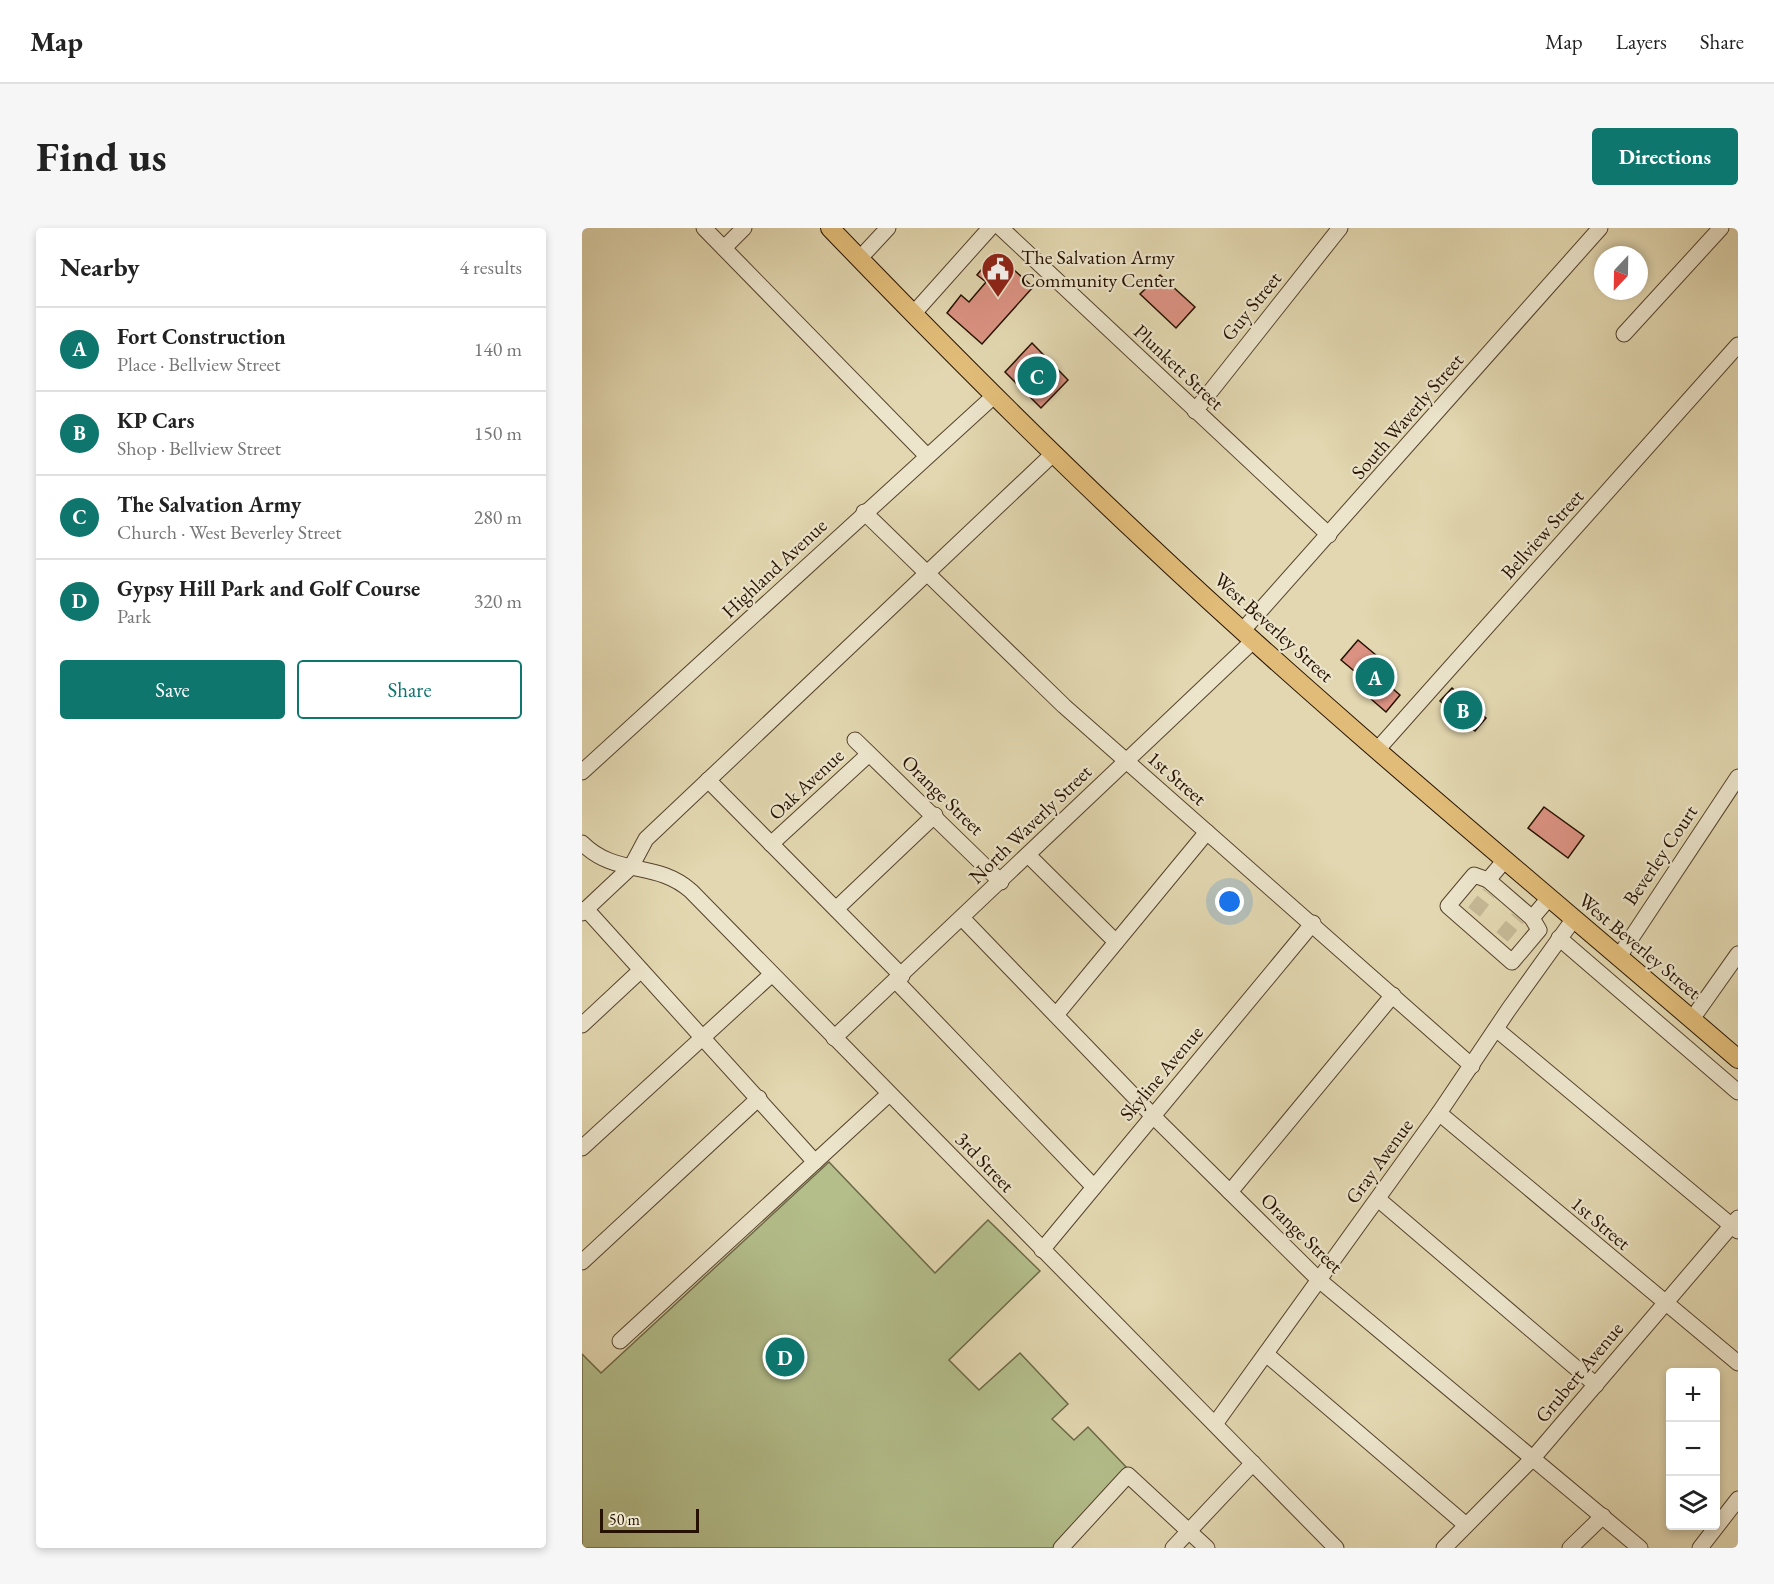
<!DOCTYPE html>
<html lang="en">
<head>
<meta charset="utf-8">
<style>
	:root { --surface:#fff; --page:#f6f6f6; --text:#222; --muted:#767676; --line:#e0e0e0; --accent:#0f766e }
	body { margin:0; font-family:"EB Garamond",serif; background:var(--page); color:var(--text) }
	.controls { position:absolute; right:18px; bottom:18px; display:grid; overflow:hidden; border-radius:6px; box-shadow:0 3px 9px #0003 }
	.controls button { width:54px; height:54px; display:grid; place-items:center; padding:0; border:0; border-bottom:2px solid var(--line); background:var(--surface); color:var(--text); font:30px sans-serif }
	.compass { position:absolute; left:1012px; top:18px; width:54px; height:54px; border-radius:50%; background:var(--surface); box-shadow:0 3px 9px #0003; rotate:202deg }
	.scale { position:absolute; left:18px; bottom:15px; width:99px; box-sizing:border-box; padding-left:6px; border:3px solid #261100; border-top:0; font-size:16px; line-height:21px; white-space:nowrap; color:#261100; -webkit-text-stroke:4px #ece5cc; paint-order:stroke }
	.you { position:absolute; left:648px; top:674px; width:21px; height:21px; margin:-15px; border:4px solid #fff; border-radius:50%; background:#1a73e8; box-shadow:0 0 0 9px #1a73e833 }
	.badge { display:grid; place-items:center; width:39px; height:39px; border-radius:50%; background:var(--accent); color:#fff; font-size:20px; font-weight:700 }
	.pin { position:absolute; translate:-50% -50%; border:3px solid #fff; box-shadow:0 2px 6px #0006 }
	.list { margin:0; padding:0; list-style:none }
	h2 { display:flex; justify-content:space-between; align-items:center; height:78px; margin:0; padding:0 24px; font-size:26px }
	h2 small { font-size:20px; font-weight:400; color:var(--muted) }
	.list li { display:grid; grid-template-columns:39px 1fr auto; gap:18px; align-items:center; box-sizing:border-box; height:84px; padding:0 24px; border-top:2px solid var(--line) }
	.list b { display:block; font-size:22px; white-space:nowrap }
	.list p { margin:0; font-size:20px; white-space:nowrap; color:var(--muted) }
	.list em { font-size:20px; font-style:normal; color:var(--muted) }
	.actions { display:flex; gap:12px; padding:18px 24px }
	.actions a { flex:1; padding:14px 0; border:2px solid var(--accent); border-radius:6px; text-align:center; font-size:21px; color:var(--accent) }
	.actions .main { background:var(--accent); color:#fff }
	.icon { flex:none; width:33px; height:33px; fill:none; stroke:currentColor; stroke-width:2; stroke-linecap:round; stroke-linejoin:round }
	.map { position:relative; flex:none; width:1156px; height:1320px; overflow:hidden; border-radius:6px }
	header { display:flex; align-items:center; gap:36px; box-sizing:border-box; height:84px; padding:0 30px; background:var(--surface); border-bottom:2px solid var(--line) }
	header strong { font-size:28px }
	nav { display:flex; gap:33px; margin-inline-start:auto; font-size:21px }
	.intro { display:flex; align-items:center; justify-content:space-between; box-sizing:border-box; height:144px; padding:0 36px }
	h1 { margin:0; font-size:42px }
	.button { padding:15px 27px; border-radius:6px; background:var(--accent); color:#fff; font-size:21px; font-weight:700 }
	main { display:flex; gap:36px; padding:0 36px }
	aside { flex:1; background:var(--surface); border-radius:6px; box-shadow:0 3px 9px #0003 }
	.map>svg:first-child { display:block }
	.green { fill:#b3be8b; stroke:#6c6846; stroke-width:1.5 }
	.building { fill:#db9282; stroke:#261100; stroke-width:1.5 }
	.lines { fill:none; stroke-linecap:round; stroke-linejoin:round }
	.minor-tunnel { stroke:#c6b996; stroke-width:15; stroke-dasharray:15 8; stroke-linecap:butt }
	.minor-casing { stroke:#55422c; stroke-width:17 }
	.major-casing { stroke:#261100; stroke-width:20 }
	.minor { stroke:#ece5cc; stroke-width:15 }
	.major { stroke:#e1bc78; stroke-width:18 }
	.labels { text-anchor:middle; stroke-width:4.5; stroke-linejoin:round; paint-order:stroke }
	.poi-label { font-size:20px; fill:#261100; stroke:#ece5cc; text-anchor:start }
	.street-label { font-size:20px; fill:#261100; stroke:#ece5cc }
</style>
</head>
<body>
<header>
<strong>Map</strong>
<nav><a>Map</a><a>Layers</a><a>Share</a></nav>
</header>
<div class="intro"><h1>Find us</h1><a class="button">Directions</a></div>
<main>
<aside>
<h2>Nearby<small>4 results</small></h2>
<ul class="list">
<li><span class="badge">A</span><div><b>Fort Construction</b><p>Place · Bellview Street</p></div><em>140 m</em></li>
<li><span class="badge">B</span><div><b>KP Cars</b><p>Shop · Bellview Street</p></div><em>150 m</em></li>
<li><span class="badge">C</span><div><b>The Salvation Army</b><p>Church · West Beverley Street</p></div><em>280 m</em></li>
<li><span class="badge">D</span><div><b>Gypsy Hill Park and Golf Course</b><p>Park</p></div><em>320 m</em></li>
</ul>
<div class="actions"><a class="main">Save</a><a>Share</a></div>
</aside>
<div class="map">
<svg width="1156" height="1320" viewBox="0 0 1156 1320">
	<rect width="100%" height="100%" fill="#e2d7b0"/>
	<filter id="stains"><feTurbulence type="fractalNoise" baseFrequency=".00333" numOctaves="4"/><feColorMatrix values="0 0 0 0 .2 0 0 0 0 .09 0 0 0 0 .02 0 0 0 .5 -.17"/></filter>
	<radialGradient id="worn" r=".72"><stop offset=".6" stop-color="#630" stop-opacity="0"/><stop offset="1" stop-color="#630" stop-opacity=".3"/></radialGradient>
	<!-- green -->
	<path class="green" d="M247,934l106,111 53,-53 52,51 -91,89 30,30 41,-37 48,51 -16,15 22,21 14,-13 41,43 -73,78h-474v-194l19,19z"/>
	<!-- building -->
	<g class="building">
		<path d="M413,25l38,34 -51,57 -35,-31 14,-18 8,7 17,-20 -9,-7z"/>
		<path d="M578,47l35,32 -19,21 -36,-34z"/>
		<path d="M450,115l36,37 -27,28 -36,-36z"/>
		<path d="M776,412l37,31 -10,11 15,13 -14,17 -15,-13 7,-8 -37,-31z"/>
		<path d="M870,460l34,30 -11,13 -35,-30z"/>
		<path d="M962,579l40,29 -16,22 -40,-30z"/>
	</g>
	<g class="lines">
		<!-- minor-tunnel -->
		<g class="minor-tunnel">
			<path d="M892,684l15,-19"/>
			<path d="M920,709l16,-19"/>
		</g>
		<defs>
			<g id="minor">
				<path d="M122,0l223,228"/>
				<path d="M419,0l328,307"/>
				<path d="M142,20l20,-20"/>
				<path d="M278,30l28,-30"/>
				<path d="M332,85l76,-85"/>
				<path d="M1042,106l97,-106"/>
				<path d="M613,183l145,-183"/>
				<path d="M282,284l200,194 408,360"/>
				<path d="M661,402l357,-402"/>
				<path d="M273,512l146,142"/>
				<path d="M795,522l361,-405"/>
				<path d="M0,544l413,-377"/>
				<path d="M126,552l194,196"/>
				<path d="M0,615c34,34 74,17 109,48l645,657"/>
				<path d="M189,616l98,-90"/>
				<path d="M446,627l88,87"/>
				<path d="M923,632l-17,20 44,38 17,-20"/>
				<path d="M906,652l-14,-5 -26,31 64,56 27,-32 -7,-12"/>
				<path d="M4,681l229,253"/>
				<path d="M254,681l99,-94"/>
				<path d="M0,685l49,-46 15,-28 408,-386"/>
				<path d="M380,690l191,198 166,164 321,268"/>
				<path d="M977,710l179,154"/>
				<path d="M1036,730l120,-181"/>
				<path d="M314,753l198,206"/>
				<path d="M474,787l151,-183"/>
				<path d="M1110,791l46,-65"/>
				<path d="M0,797l59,-55"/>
				<path d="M914,801l242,202"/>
				<path d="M252,810l420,-398"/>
				<path d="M857,885l299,250"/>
				<path d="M0,920l190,-174"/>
				<path d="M648,964l163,-197"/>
				<path d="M796,971l218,186"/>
				<path d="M460,1022l271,-327"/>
				<path d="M0,1034l177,-164"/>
				<path d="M38,1113l269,-247"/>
				<path d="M684,1126l200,171"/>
				<path d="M633,1196l224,-311 70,-104 64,-89"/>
				<path d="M479,1320l67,-73 79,73"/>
				<path d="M591,1320l80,-85"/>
				<path d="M862,1320l89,-90 205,-240"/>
				<path d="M988,1320l33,-32"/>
				<path d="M1118,1320l38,-49"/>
			</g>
			<path id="major" d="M248,0c103,107 208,213 316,314 191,180 394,346 592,517"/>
		</defs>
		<!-- minor casing -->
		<use href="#minor" class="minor-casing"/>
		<!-- major casing -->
		<use href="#major" class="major-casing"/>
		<!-- minor -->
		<use href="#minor" class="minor"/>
		<!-- major -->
		<use href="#major" class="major"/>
	</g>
	<!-- icons -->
	<defs>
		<symbol id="civic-pin" viewBox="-11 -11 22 30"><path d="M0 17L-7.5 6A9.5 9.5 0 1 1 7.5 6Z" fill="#8f2418" stroke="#ece5cc"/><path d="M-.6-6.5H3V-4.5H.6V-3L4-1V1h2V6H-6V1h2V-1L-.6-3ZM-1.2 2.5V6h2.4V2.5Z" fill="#fff"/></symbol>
	</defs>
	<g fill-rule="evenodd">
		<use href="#civic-pin" x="397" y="22" width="38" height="52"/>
	</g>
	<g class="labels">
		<!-- poi labels -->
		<g class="poi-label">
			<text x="439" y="36">The Salvation Army<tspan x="439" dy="23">Community Center</tspan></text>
		</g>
		<!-- street labels -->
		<g class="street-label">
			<text transform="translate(669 78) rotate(-51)" y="7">Guy Street</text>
			<text transform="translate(597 139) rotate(43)" y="7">Plunkett Street</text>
			<text transform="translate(825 188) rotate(-49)" y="7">South Waverly Street</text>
			<text transform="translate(960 306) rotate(-48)" y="7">Bellview Street</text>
			<text transform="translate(192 340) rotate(-43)" y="7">Highland Avenue</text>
			<text transform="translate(692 399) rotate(42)" y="7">West Beverley Street</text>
			<text transform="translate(595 550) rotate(41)" y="7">1st Street</text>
			<text transform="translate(224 556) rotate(-43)" y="7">Oak Avenue</text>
			<text transform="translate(361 567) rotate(44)" y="7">Orange Street</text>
			<text transform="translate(448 596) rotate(-44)" y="7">North Waverly Street</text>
			<text transform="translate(1078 627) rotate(-56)" y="7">Beverley Court</text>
			<text transform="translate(1058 718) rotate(40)" y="7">West Beverley Street</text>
			<text transform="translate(579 845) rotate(-50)" y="7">Skyline Avenue</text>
			<text transform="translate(797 933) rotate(-54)" y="7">Gray Avenue</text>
			<text transform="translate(403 934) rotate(46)" y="7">3rd Street</text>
			<text transform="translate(1019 995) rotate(40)" y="7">1st Street</text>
			<text transform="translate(720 1005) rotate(44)" y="7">Orange Street</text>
			<text transform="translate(997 1144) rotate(-50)" y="7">Grubert Avenue</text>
		</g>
	</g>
	<rect width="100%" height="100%" filter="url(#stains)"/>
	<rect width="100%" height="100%" fill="url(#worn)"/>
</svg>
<div class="controls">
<button>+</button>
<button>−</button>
<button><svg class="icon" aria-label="layers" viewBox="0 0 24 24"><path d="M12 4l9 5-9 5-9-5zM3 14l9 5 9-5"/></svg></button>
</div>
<svg class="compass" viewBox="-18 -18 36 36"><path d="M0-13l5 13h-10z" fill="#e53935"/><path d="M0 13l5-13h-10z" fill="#767676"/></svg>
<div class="scale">50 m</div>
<div class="you"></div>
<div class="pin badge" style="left:793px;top:449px">A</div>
<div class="pin badge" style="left:881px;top:482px">B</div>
<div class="pin badge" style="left:455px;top:148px">C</div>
<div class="pin badge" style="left:203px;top:1129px">D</div>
</div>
</main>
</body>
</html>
